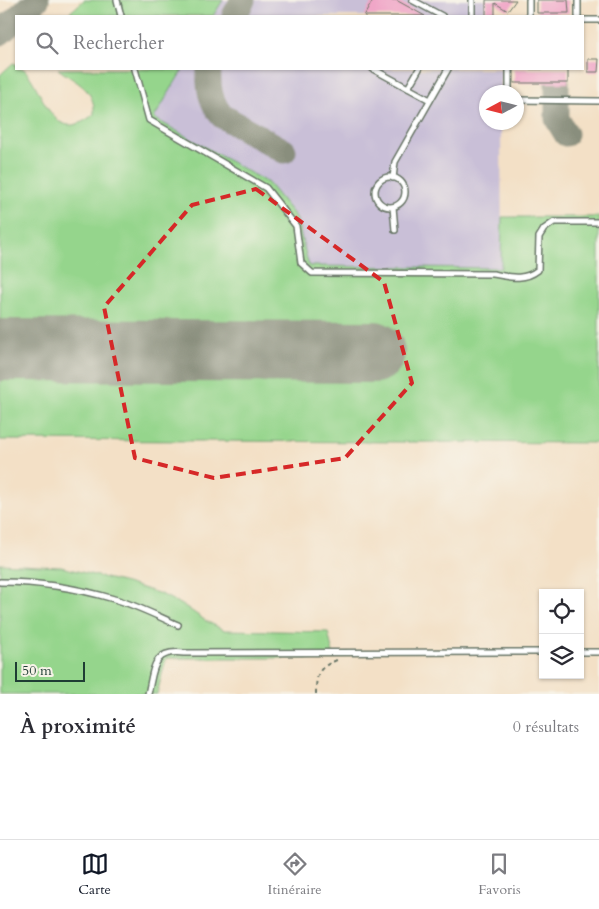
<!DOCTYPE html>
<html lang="fr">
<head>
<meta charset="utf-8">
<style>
	:root { --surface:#fff; --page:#f7f7f7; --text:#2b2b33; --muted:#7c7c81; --line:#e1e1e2; --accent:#111827 }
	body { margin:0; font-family:Cardo,serif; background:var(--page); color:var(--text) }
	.controls { position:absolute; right:15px; bottom:15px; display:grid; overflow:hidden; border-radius:0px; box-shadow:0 1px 4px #0004 }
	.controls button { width:45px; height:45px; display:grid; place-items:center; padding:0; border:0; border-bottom:1px solid var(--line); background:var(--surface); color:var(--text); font:25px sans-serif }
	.compass { position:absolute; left:479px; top:85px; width:45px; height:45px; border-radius:50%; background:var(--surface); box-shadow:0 1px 4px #0004; rotate:263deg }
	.scale { position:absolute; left:15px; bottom:12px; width:70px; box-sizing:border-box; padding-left:5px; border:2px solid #1f3d34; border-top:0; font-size:14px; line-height:18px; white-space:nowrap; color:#1f3d34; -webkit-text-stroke:4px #f7f3e8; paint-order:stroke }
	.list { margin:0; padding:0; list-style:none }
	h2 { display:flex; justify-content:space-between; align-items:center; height:65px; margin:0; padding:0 20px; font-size:21px }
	h2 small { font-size:16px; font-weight:400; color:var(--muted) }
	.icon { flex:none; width:28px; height:28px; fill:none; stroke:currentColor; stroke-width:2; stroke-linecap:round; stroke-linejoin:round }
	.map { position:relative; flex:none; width:599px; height:694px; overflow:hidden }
	.search { position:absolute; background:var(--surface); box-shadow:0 1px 4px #0004; left:15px; right:15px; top:15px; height:55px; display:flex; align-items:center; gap:12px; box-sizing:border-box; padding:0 18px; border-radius:0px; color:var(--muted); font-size:19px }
	.sheet { height:145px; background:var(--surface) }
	nav { display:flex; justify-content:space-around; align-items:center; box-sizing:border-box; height:70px; border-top:1px solid var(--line); background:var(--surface); font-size:14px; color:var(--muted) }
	nav a { display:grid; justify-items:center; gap:2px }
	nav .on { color:var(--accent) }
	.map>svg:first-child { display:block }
	.industrial { fill:#c9bfd7 }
	.green { fill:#95d58c; stroke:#5a8960 }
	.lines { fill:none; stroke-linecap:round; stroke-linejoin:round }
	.taxiway { stroke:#898e7d; stroke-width:25 }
	.runway { stroke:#898e7d; stroke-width:62 }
	.building { fill:#f0a6c7 }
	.service-casing { stroke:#697667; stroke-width:8 }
	.path { stroke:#697667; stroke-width:2; stroke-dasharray:4 4; stroke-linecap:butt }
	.service { stroke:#fff; stroke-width:5 }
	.marked { fill:none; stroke:#d62828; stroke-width:4; stroke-dasharray:10 6; stroke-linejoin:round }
</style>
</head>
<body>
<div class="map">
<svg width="599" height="694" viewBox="0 0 599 694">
	<rect width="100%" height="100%" fill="#f7f3e8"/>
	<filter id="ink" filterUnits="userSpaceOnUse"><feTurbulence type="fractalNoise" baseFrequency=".02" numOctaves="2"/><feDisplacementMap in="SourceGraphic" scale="10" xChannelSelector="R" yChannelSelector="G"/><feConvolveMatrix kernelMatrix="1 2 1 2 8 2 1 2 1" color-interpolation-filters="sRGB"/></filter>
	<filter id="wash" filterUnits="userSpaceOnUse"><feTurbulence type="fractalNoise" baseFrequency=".0096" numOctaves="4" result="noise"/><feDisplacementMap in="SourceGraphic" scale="20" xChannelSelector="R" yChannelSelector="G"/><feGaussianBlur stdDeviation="1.12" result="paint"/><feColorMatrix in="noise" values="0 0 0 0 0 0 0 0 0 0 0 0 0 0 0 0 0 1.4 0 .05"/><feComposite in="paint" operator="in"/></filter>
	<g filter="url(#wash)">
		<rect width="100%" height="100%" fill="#f3e0c6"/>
		<!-- industrial -->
		<g class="industrial">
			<path d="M122,0h363v16h-359z"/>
			<path d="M141,69h360v23h-15v30l15,1 1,145 -193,-2 -13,-49 -28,-34 -114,-65z"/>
		</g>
		<!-- green -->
		<g class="green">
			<path d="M84,0h139l-10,16h-147z"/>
			<path d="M13,63l3,1v5h8c21,23 28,80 70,45 2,-25 -19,-32 -36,-45h125l-29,49 114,65 28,34 13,49 192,2 1,-51h97v226l-599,-3v-365z"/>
			<path d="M0,564l61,3 65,16 35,11 25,13 20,14 18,9 104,2 6,26h-168l-9,36h-157z"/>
		</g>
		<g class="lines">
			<!-- taxiway -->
			<g class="taxiway">
				<path d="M19,16l18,-16"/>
				<path d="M234,16l9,-16"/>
				<path d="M0,33l16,-14"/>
				<path d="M209,69c-1,19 1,32 13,47l62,35"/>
				<path d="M557,83v36l9,15"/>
			</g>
			<!-- runway -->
			<path class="runway" d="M0,350l374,2"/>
		</g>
		<g id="blocks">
			<!-- building -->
			<g class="building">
				<path d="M373,0h23l29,16h-61z"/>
				<path d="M486,0h30l-8,11 -13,-8v12l-9,1z"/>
				<path d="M537,0h31l1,13h-32z"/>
				<path d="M588,59h11l-1,13h-10z"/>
				<rect x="514" y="69" width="54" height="14"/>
			</g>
		</g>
	</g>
	<g filter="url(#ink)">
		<use href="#blocks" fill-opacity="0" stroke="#697667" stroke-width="1"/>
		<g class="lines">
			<defs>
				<g id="service">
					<path d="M117,0l4,16"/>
					<path d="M412,0l30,16"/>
					<path d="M529,0v16"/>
					<path d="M578,0v16"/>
					<path d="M472,16v-16"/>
					<path d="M583,20h16"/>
					<path d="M135,69l14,51 117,68 30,38 5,37 11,10 181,1c17,3 31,7 45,-4l1,-33 5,-8 10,-7h45"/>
					<path d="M373,69l57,31"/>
					<path d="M509,69v23"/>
					<path d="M408,88l11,-19"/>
					<path d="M516,100l83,1"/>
					<circle cx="390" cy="192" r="15"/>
					<path d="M393,178l2,-16 53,-93"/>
					<path d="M393,207l2,23"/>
					<path d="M0,582c39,0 77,6 114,17 22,6 43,17 64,26"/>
					<path d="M580,652h19"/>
					<path d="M148,694c6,-25 4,-45 36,-41l359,-1"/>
				</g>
			</defs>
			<!-- service casing -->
			<use href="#service" class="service-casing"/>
			<!-- path -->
			<path class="path" d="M316,694c0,-21 2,-26 21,-34"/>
			<!-- service -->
			<use href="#service" class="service"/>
		</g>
	</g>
	<!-- marked area -->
	<path class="marked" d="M256,189l128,93 28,101 -67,75 -131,20 -79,-20 -31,-151 88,-102z"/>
</svg>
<div class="controls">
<button><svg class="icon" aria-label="locate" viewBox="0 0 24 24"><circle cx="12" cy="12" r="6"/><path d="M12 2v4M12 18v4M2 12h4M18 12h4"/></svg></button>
<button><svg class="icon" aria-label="layers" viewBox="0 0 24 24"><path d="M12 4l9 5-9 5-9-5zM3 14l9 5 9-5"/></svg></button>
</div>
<svg class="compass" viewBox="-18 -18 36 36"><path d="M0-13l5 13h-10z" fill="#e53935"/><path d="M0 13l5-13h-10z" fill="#7c7c81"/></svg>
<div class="scale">50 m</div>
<div class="search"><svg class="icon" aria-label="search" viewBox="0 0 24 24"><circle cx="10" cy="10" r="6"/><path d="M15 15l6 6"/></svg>Rechercher</div>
</div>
<section class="sheet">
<h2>À proximité<small>0 résultats</small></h2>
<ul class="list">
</ul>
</section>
<nav>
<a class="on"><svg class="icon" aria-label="map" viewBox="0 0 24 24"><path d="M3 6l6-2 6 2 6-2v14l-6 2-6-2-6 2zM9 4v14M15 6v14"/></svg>Carte</a>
<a><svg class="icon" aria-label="directions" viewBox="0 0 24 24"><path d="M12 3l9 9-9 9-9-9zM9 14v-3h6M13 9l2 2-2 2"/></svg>Itinéraire</a>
<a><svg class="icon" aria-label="saved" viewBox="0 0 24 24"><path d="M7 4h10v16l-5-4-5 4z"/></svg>Favoris</a>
</nav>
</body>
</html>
